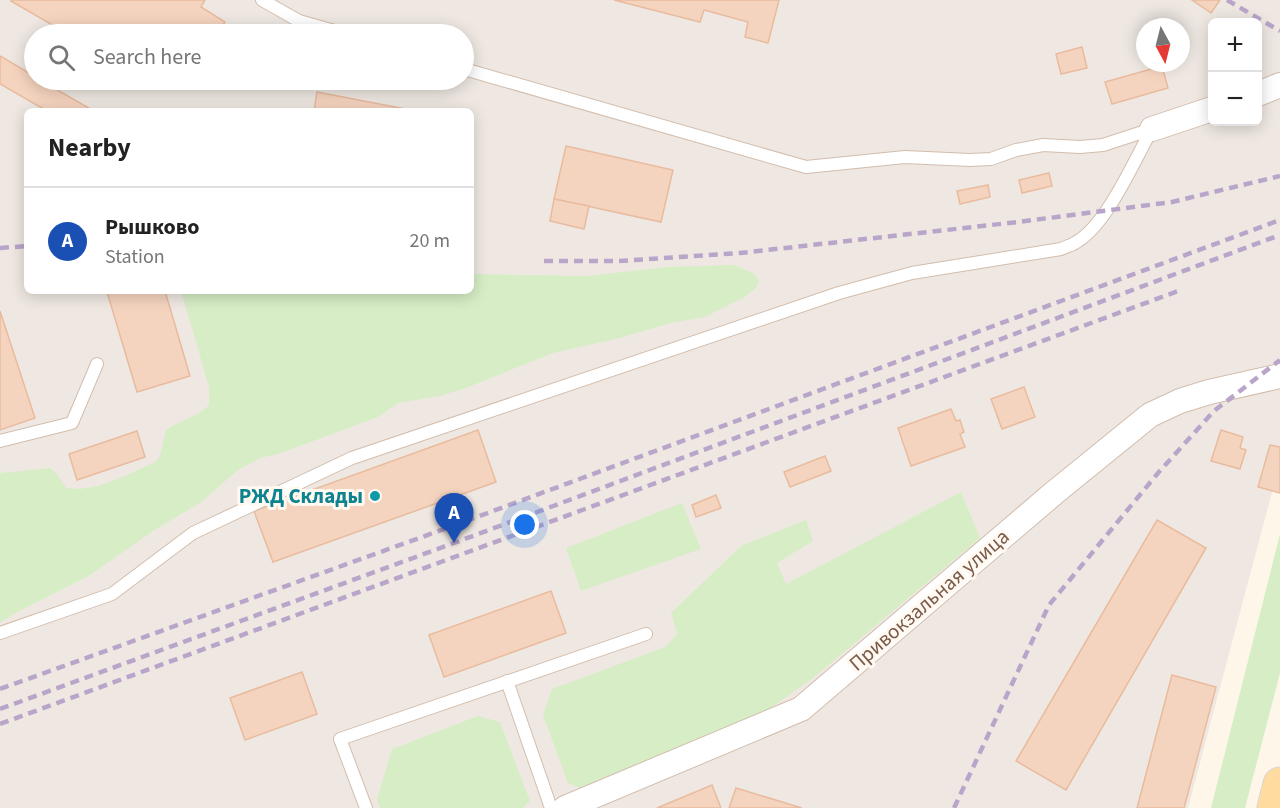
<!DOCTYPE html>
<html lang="en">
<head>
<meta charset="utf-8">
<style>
	:root { --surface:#fff; --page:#f2f2f2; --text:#222; --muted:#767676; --line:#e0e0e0; --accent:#b45309 }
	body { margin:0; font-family:"Source Sans 3",sans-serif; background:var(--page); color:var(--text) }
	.controls { position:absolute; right:18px; top:18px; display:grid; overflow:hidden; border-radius:9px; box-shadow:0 3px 15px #0003 }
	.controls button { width:54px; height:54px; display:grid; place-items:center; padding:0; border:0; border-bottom:2px solid var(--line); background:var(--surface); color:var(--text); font:30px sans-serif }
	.compass { position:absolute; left:1136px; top:18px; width:54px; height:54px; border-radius:50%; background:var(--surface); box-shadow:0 3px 15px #0003; rotate:173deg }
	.you { position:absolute; left:525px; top:525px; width:21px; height:21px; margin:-15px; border:4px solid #fff; border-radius:50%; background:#1a73e8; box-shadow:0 0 0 9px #1a73e833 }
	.badge { display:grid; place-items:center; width:39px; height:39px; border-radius:50%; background:var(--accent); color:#fff; font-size:20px; font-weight:700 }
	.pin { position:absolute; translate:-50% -50px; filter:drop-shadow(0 2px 3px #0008) }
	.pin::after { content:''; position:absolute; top:32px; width:21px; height:18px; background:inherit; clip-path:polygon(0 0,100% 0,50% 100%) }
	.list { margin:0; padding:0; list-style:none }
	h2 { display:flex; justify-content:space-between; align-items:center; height:78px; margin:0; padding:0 24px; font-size:26px }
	h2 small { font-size:20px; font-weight:400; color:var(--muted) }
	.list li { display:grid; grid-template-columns:39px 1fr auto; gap:18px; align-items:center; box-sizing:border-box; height:108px; padding:0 24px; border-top:2px solid var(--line) }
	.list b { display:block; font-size:22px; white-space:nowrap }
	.list p { margin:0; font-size:20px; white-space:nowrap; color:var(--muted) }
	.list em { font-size:20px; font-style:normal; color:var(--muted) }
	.icon { flex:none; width:33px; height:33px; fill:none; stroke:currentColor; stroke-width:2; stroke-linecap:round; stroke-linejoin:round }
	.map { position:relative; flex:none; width:1280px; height:808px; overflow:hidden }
	.search { position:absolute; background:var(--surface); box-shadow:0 3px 15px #0003; left:24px; top:24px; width:450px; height:66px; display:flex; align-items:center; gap:15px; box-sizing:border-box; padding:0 21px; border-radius:33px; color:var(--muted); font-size:22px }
	.panel { position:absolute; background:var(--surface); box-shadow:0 3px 15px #0003; left:24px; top:108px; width:450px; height:186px; border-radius:9px }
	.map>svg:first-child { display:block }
	.industrial { fill:#efe8e2; fill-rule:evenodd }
	.green { fill:#d6edc6 }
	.building { fill:#f5d4bf; stroke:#e9bb9e; stroke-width:1.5 }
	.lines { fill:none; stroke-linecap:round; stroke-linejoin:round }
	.lane-casing { stroke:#d2bdad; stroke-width:14 }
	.street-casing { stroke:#d2bdad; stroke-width:26 }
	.primary-casing { stroke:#ddd4d0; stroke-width:35 }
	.lane { stroke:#fff; stroke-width:12 }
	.street { stroke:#fff; stroke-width:24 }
	.primary { stroke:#ffdb9f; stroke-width:33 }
	.rail { stroke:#b9a5ca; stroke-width:4.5; stroke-dasharray:9 6; stroke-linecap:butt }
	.culture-dot { fill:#0f9aa8; stroke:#fff9f1; stroke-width:2 }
	.labels { text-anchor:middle; stroke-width:6; stroke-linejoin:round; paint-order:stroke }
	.culture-label { font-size:21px; font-weight:bold; fill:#0d838f; stroke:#fff9f1; text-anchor:end }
	.street-label { font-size:21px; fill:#7b5b4a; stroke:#fff9f1 }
</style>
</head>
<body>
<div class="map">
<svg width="1280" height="808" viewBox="0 0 1280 808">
	<rect width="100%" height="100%" fill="#fef6e9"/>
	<!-- industrial -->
	<path class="industrial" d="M0,0h1280v462l-92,346h-1188zM1212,22h46v100h-46zM1145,27h36v36h-36zM34,34h430v46h-430zM27,111h444v180h-444z"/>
	<!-- green -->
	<g class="green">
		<path d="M734,265l21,9 4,7 -3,7 -13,10 -38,19 -35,6 -50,15 -67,15 -87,35 -26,8 -42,7 -20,14 -100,37 -18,4 -22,12 -38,33 -44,26 -66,46 -69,35 -21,12v-149l50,-5 7,6 9,14c31,5 61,-14 89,-26l5,-6 6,-26c13,-9 33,-14 43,-25v-18l-28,-96h290v-17l116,2 80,-9z"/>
		<path d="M961,492l19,46 -167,140 -48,34 -186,76 -11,-5 -25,-68 9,-26 113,-42 12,-13 -6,-21 70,-67 65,-26 7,21 -36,22 9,21z"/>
		<path d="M682,503l19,46 -120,42 -15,-43z"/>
		<path d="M1280,534v139l-35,135h-34z"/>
		<path d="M478,716l22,6 30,79 -7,7h-143l-3,-9 15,-50z"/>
	</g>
	<!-- building -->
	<g class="building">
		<path d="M12,0h193l-4,7 24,15 -7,12h-150l-57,-33z"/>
		<path d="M614,0h165l-11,43 -23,-6 3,-15 -44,-12 -4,12z"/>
		<path d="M1192,0h28l-9,13z"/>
		<path d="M1082,47l5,21 -26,6 -5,-20z"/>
		<path d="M0,56l34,20v4h6l54,31h-47l-47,-27z"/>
		<path d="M1162,66l6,22 -56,16 -7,-22z"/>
		<path d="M317,92l99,19h-102z"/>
		<path d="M566,146l107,24 -12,52 -107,-23z"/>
		<path d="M1049,173l3,13 -30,7 -3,-13z"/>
		<path d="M988,185l2,12 -30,7 -3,-13z"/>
		<path d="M554,199l35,7 -5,23 -34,-8z"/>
		<path d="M165,291l25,85 -53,16 -30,-100z"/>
		<path d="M0,311l35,107 -35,12z"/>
		<path d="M1024,387l11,30 -33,12 -11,-30z"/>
		<path d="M951,409l5,12 4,-1 4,12 -4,2 5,13 -54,19 -13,-38z"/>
		<path d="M478,430l18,52 -223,80 -19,-51z"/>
		<path d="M1221,430l22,7 -3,11 6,2 -6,19 -29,-8z"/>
		<path d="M137,431l8,26 -68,23 -8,-26z"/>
		<path d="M1270,445l10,2v46l-22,-6z"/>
		<path d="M825,456l6,15 -41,16 -6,-15z"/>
		<path d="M716,495l5,13 -25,9 -4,-12z"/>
		<path d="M1157,520l49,28 -140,242 -50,-29z"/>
		<path d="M551,591l15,42 -122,44 -15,-42z"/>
		<path d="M302,672l15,42 -72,26 -15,-42z"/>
		<path d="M1172,675l44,12 -32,121h-47z"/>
		<path d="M712,785l9,23h-64z"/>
		<path d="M736,788l66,20h-73z"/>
	</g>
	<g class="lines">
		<defs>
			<g id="lane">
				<path d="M262,0l37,21 46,13"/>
				<path d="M464,69l342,98 99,-10 65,3 21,-1 25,-9 27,-5 37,2 23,-2 49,-16"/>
				<path d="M0,441l72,-18 25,-59"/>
				<path d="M0,633l112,-39 81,-61 159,-75 487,-165 73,-20 149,-24c6,-3 12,-4 17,-8 30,-19 56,-80 74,-112"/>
				<path d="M507,681l44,127"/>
				<path d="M366,808l-26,-69 306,-105"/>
			</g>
			<g id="street">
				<path d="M1258,94l22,-9"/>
				<path d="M1152,129l60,-20"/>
				<path d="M565,808l236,-99 253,-216 96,-78 30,-14 29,-9 71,-16"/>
			</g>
			<path id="primary" d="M1274,808l6,-24"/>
		</defs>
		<!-- lane casing -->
		<use href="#lane" class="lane-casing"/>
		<!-- street casing -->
		<use href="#street" class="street-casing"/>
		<!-- primary casing -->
		<use href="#primary" class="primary-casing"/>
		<!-- lane -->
		<use href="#lane" class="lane"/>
		<!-- street -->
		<use href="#street" class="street"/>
		<!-- primary -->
		<use href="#primary" class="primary"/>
		<!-- rail -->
		<g class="rail">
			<path d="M1227,0l53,31"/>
			<path d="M0,248l27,-2"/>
			<path d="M544,261h75l121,-8 278,-31 154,-20 108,-26"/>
			<path d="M0,689l447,-161 833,-308"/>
			<path d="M0,709l454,-166 826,-308"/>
			<path d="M0,724l1181,-434"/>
			<path d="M954,808l95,-203 109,-132 56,-62 66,-51"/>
		</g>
	</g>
	<!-- markers -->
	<circle class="culture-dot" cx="375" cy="496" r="6"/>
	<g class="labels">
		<!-- culture labels -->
		<g class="culture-label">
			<text x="363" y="503">РЖД Склады</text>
		</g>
		<!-- street labels -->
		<g class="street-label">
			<text transform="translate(929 600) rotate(-41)" y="7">Привокзальная улица</text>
		</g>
	</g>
</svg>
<div class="controls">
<button>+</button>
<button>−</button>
</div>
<svg class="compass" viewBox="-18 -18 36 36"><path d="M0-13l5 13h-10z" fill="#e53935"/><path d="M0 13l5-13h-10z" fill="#767676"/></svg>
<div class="you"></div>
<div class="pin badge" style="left:454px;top:543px;background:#1a4fb4">A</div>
<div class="search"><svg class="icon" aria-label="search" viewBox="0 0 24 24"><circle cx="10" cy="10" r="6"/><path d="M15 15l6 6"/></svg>Search here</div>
<section class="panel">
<h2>Nearby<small></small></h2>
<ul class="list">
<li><span class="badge" style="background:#1a4fb4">A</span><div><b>Рышково</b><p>Station</p></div><em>20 m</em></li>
</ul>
</section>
</div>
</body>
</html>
